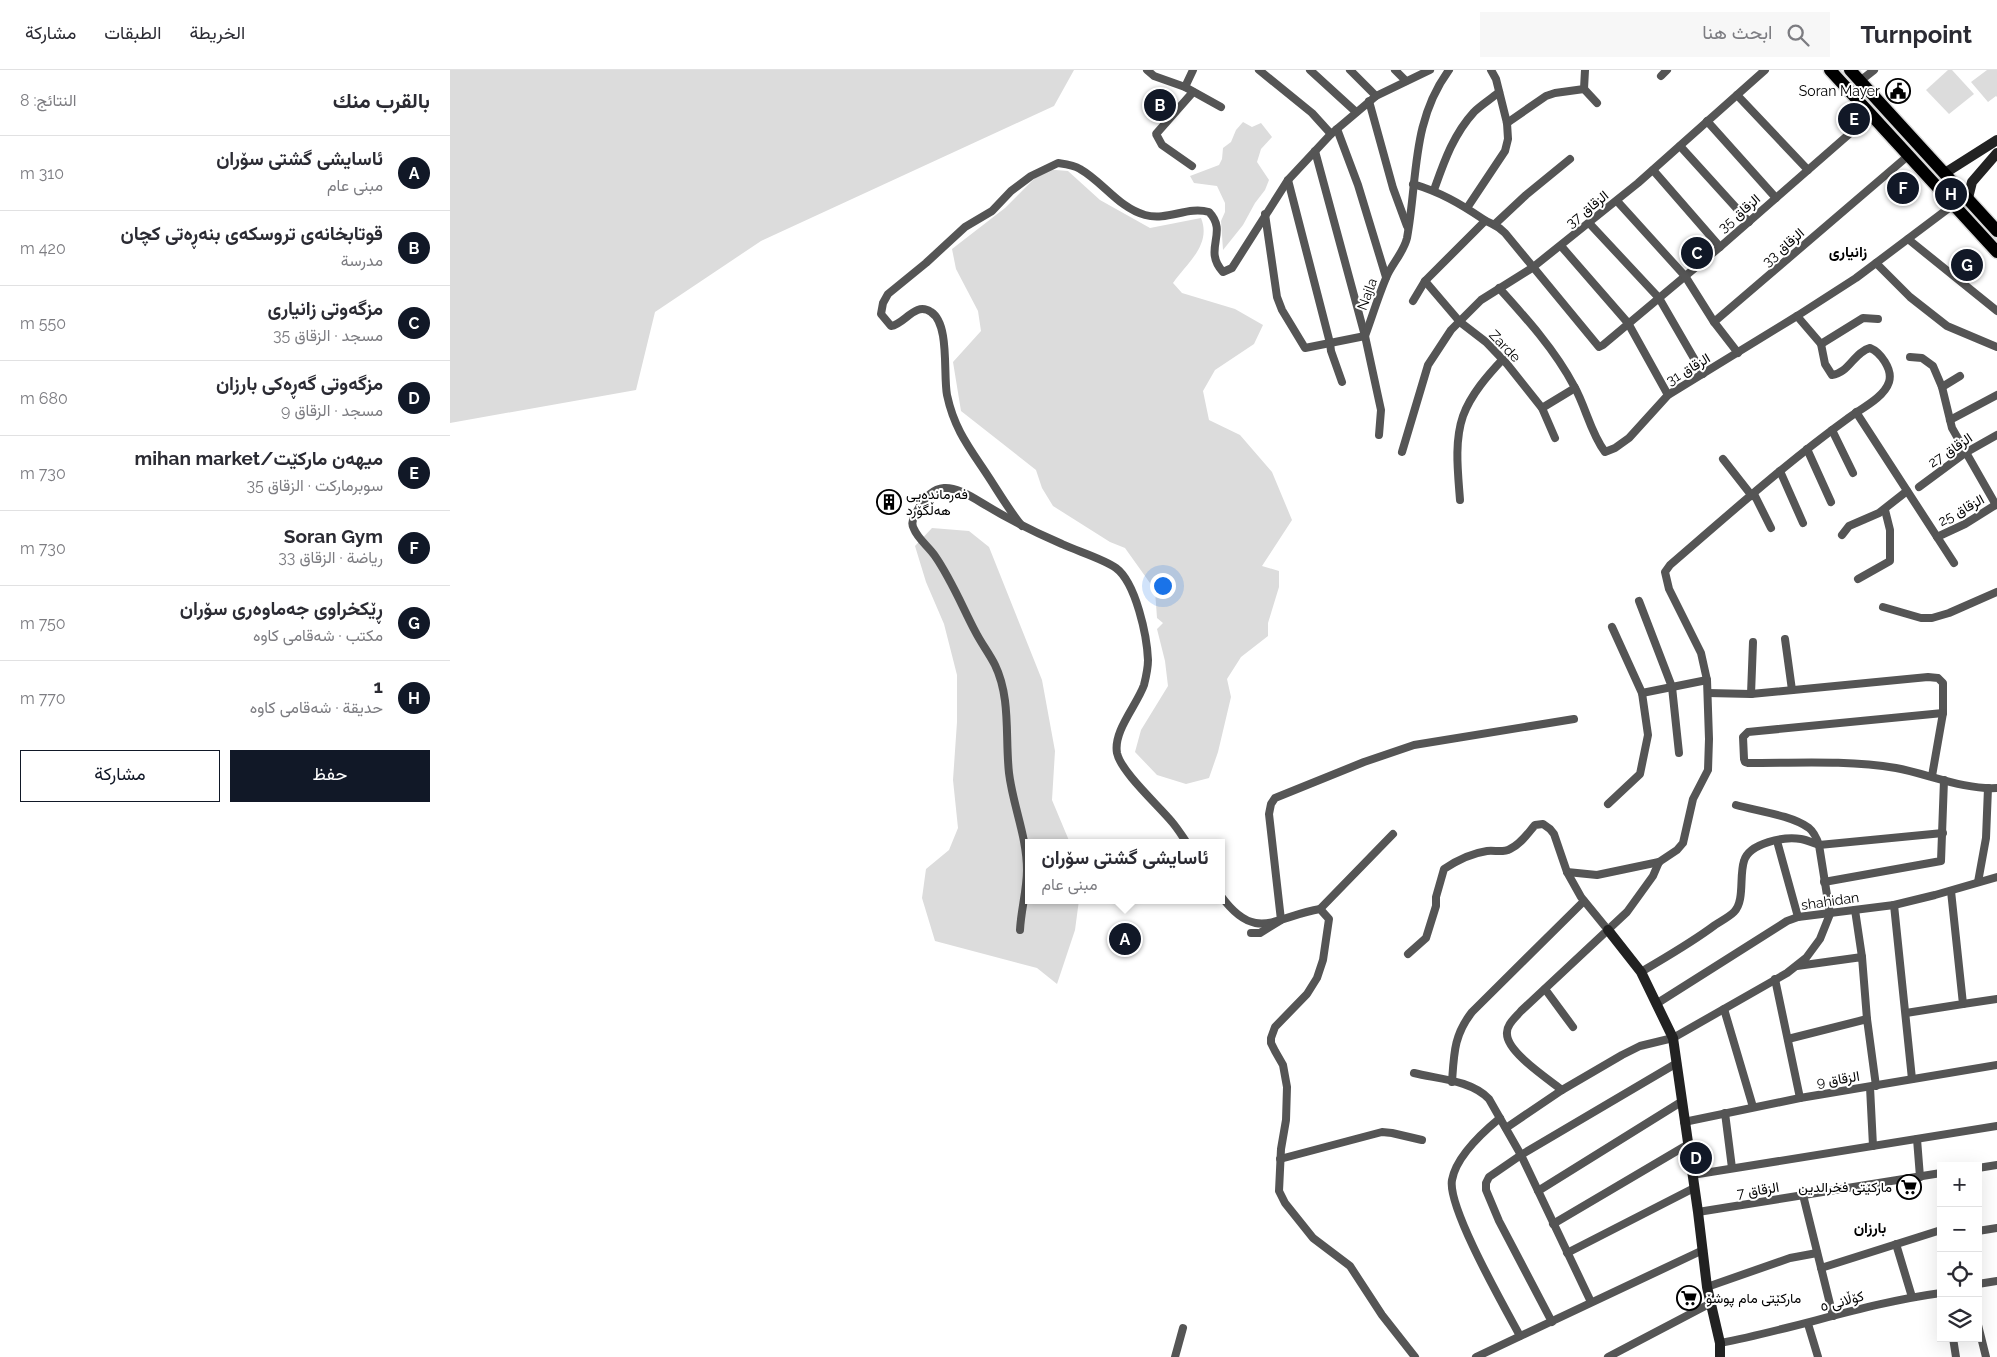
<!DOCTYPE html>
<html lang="ar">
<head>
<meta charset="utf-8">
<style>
	:root { --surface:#fff; --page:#f7f7f7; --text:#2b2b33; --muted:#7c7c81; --line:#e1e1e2; --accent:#111827 }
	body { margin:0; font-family:Raleway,Vazirmatn,sans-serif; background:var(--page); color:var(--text); direction:rtl }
	.controls { position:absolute; right:15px; bottom:15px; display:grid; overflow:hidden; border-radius:0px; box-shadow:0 5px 20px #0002 }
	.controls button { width:45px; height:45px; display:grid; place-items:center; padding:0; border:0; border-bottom:1px solid var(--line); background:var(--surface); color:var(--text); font:25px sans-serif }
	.you { position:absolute; left:712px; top:515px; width:18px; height:18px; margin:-12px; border:4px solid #fff; border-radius:50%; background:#1a73e8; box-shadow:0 0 0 8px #1a73e833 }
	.badge { display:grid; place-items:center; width:32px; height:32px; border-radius:50%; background:var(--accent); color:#fff; font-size:16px; font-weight:700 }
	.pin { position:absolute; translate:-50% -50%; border:2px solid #fff; box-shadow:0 1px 5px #0006 }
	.popup { position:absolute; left:575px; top:769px; width:200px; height:65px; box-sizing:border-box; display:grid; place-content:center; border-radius:0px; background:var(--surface); filter:drop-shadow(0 1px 4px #0005); font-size:16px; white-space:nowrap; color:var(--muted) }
	.popup b { font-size:19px; color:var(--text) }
	.popup::after { content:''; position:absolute; left:50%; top:100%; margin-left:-10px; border:10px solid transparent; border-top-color:var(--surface) }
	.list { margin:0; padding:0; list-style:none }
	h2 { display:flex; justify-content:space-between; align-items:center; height:65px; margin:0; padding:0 20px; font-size:21px }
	h2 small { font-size:16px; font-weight:400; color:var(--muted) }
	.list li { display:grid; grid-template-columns:32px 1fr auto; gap:15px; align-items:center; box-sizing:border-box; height:75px; padding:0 20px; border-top:1px solid var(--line) }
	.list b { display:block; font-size:19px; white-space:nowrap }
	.list p { margin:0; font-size:16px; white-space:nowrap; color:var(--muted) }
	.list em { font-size:16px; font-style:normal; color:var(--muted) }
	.actions { display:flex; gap:10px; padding:15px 20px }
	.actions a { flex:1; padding:11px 0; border:1px solid var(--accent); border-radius:0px; text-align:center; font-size:18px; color:var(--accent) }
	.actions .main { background:var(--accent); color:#fff }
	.icon { flex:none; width:28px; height:28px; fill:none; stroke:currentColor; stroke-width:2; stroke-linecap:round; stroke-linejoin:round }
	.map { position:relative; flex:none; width:1547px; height:1287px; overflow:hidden; direction:ltr }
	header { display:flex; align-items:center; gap:30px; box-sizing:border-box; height:70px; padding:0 25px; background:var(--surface); border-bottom:1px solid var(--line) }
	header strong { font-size:24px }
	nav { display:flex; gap:28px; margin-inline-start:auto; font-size:18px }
	.search { width:350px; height:45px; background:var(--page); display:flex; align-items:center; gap:12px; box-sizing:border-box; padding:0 18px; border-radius:0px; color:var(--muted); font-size:19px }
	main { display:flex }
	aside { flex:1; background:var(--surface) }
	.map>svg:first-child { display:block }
	.green { fill:#dcdcdc }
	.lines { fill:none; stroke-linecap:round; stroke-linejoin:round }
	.primary-casing { stroke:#dbdbdb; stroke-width:15 }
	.street { stroke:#555; stroke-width:8 }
	.secondary { stroke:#222; stroke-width:10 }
	.primary { stroke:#000; stroke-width:12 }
	.labels { text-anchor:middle; stroke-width:4; stroke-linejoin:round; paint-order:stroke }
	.poi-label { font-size:14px; fill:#000; stroke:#fff; text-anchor:end }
	.street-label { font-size:14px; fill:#000; stroke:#fff }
	.neighbourhood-label { font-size:15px; font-weight:bold; fill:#000; stroke:#fff }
</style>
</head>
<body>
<header>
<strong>Turnpoint</strong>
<div class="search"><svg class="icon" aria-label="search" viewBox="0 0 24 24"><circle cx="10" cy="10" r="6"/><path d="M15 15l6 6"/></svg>ابحث هنا</div>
<nav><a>الخريطة</a><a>الطبقات</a><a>مشاركة</a></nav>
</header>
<main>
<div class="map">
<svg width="1547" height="1287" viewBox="0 0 1547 1287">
	<rect width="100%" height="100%" fill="#fff"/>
	<!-- green -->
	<g class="green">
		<path d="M0,0h624l-20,36 -293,135 -106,71 -19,78 -186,33z"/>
		<path d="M1385,0h6c23,26 47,50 71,76 28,31 55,63 85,93v8z"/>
		<path d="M1498,0h4l22,24 -25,20 -23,-24z"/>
		<path d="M1537,0h10v27l-1,-1 -8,6 -17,-20z"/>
		<path d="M793,52l9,5 9,-4 11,14 -11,12 -4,13 12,18 -4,10 -10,13 -12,22 -20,25 -2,-29 4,-9v-9l-8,-17 -23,-3 -4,-7 29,-11 3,-6 1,-11 8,-6 5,-12z"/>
		<path d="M594,99l24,2 32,29 50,28 51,-10c11,27 -15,46 -28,65l9,10 53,16 28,16 -9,19 -39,26 -12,21 6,29 31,15 32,37 20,48 -30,46 17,5v16l-11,36v13l-27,21 -14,22 4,18 -13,55 -9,26 -23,6 -29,-9 -22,-23 6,-22 27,-44 -3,-25 -8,-32 6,-6 -6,-5 -2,-28 -30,-42 -15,-6 -57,-36 -11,-18 -6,-18 -75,-59 -8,-49 28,-31 -3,-20 -22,-42 -4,-20 53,-41z"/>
		<path d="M482,458l37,3 20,16 53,133 13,71 -3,49 18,43h-41v57h50l-4,30 -18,54 -20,-16 -102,-27 -13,-43 4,-29 23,-19 9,-22 -5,-48 4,-58v-47l-13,-51 -18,-42 -11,-36z"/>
	</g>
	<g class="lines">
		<defs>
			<g id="primary">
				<path d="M1380,0l167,182"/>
				<path d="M1400,0l147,161"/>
			</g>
		</defs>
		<!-- primary casing -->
		<use href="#primary" class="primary-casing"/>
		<!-- street -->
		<g class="street">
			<path d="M697,0l7,6 31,11 36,20"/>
			<path d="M809,0l53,43 19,21"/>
			<path d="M860,0l46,42"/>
			<path d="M900,0l26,26"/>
			<path d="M945,0l11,11"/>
			<path d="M1211,6l6,-6"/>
			<path d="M1410,11l14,-11"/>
			<path d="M735,17l8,-17"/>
			<path d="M1134,19l13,14"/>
			<path d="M1287,25l71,75"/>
			<path d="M919,31l24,87 14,38"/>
			<path d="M1257,51l69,77"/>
			<path d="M1057,53l39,-27 9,-3 29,-4 1,-19"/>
			<path d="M887,59l21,56 28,92"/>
			<path d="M1230,76l69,76"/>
			<path d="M865,81l50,185 16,74 -2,25"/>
			<path d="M742,96l-30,-21 -6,-11 37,-42"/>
			<path d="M1203,100l67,77"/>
			<path d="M838,110l42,163 1,8 11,31"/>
			<path d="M963,114c27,8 46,19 70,35 9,6 13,5 22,14l94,114 4,-2 117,-98 151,-132"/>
			<path d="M984,120c10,-28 19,-55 40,-78 7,-7 17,-13 25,-20"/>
			<path d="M1167,131l68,75 29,46 195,-167"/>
			<path d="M1017,138l38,-57 3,-12 -1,-16 -11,-44 -5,-9"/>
			<path d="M815,144l12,83 5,13 23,38 60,-12c7,-19 13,-39 21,-58 5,-13 18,-26 21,-40 11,-60 4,-116 42,-168"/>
			<path d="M1139,153l70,75 44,76"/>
			<path d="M1045,154l31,-29 44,-36"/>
			<path d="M1458,169l89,72"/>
			<path d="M1111,176l67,77 40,72"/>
			<path d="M1426,193l34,34 37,29 50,21"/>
			<path d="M975,211l35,41 26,20 21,22 35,44 13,30"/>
			<path d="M1049,218c28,31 56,62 75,98 12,21 16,46 31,66l10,-4 14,-10 39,-43 129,-79 59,-38 97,-73"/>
			<path d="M963,231l12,-20 60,-60"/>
			<path d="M1264,252l24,31"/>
			<path d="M1371,274l42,-26 15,1"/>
			<path d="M1460,287l12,1 11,8 9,21 10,41 44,77"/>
			<path d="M1492,317l18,-11"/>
			<path d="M1092,338l33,-20"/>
			<path d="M1406,342l98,151"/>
			<path d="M1500,350l47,-25"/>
			<path d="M1382,360l21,43"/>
			<path d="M1357,379l24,53"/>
			<path d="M952,382l26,-87 23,-35 30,-30 51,-32 106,-85 127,-113"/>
			<path d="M1273,389l29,37"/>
			<path d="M1330,401l23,52"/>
			<path d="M1469,417l46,-34 32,-18"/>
			<path d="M1304,424l17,34"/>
			<path d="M1010,430c-2,-27 -6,-58 3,-84 8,-22 25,-41 40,-57"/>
			<path d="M572,456c-14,-17 -24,-35 -36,-53 -18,-27 -32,-45 -39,-78 -4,-21 3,-71 -16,-83 -16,-11 -26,12 -40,14l-10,-12 2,-11 5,-9 38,-31 39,-36 27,-16 19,-20 20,-15 27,-13c7,1 16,2 22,6 23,13 39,39 65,46 23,6 42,-9 64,-3 20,21 -7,37 14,60l9,-4 56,-88 43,-46 45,-38 54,-26"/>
			<path d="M1392,465l7,-9 30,-13 28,-22"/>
			<path d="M1487,467l28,-13 32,-20"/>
			<path d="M1408,509l32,-18v-31l-5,-20"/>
			<path d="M1189,531l33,86 7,66"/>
			<path d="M1433,537l38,11h11l17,-5 48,-21"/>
			<path d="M1335,569l7,51"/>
			<path d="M1192,623l65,-13"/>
			<path d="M1258,623l43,1 177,-17 10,1 5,5v30l-11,63"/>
			<path d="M1301,624l2,-52"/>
			<path d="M1493,643l-195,19 -5,5 1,22 1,3 3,1c49,0 100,-3 148,5 32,6 69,22 101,20"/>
			<path d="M1158,734l32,-30 8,-39 -6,-42 -30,-66"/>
			<path d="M1327,771l21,76"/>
			<path d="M1117,802l30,3 62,-13"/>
			<path d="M1374,812l117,-21 3,-81"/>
			<path d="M1528,812l8,-44 2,-50"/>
			<path d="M771,826c35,48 55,20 99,13l9,10 -6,41 -6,18 -10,16 -32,33 -4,11v5l4,8 8,14 4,22 -1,33 -5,29 -2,42 6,12 28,35 37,28 32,49 33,42"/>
			<path d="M1444,835l18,174"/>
			<path d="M870,839l73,-75"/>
			<path d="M1405,840l7,47"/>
			<path d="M570,860c1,-20 7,-40 7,-60 0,-33 -14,-64 -18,-97 -4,-36 2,-75 -14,-108 -6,-12 -14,-22 -20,-34 -13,-25 -24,-52 -40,-75 -6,-9 -17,-17 -21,-27 -3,-5 -2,-9 1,-14 18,-37 37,-31 67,-12 26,16 52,29 80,41 15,7 42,15 54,24 20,15 31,68 32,92 0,9 -2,17 -4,25 -7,20 -31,46 -27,68 4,19 42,53 55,69 6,7 10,14 15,21"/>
			<path d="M801,863h9l21,-13 -12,-106 2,-10 4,-6 89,-36 50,-17 160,-26"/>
			<path d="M958,884l18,-16 10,-32v-9l8,-28c12,-8 29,-16 43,-18 8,-1 16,2 23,-2 11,-5 18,-16 25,-24l8,-1 7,5 4,5 13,38 14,25 27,33"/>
			<path d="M1347,896l65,-9 5,62"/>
			<path d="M1191,902c25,-15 50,-29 74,-47 6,-4 14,-8 19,-13 11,-11 5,-36 10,-51 5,-18 41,-25 57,-22 6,1 12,4 18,6l124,-12"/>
			<path d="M1325,909l25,119"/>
			<path d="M1095,919l28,38"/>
			<path d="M1206,934l131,-83 11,-4 96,-12 41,-10 62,-18"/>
			<path d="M1513,934l34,-5"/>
			<path d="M1274,939l29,98"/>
			<path d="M1456,943l57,-9 -12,-113"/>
			<path d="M1338,969l79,-20 9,67"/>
			<path d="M964,1003c24,6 57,7 75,26l32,56 70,147"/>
			<path d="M1002,1012c2,-29 2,-47 20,-70l112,-111"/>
			<path d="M1420,1017l3,59"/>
			<path d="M1112,1020c-14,-11 -55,-38 -55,-56 -1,-9 8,-16 14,-23l106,-99 26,-36 6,-14 18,-12 6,-7 10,-44 15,-29 1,-31 -2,-59 -6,-27 -32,-64 -4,-17 5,-7c58,-50 115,-101 177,-146 13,-10 37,-21 42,-37 4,-13 -9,-30 -19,-34 -16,4 -21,25 -38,27l-7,-11 -4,-20 -24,-28"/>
			<path d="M1275,1043l7,55"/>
			<path d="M1050,1048c-17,14 -44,39 -48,62 -5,27 53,128 68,156"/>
			<path d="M1234,1052l116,-24 197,-33"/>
			<path d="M1056,1058l56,-38 60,-35 18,-9 33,-8 114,-65 19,-15 14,-19 10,-25 -11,-69c-2,-6 -5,-13 -10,-17 -18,-13 -52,-17 -73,-23"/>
			<path d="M1467,1069l3,38"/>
			<path d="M830,1089l102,-27 10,1 30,7"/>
			<path d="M1528,1098l19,-3"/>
			<path d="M1242,1105l305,-49"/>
			<path d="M1088,1121l143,-89"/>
			<path d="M1353,1125l30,121"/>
			<path d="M1248,1142l243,-39"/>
			<path d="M1103,1154l134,-79"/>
			<path d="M1528,1161l19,-3"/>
			<path d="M1446,1174l16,53"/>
			<path d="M1117,1183l127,-65"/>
			<path d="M1371,1198l120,-38"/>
			<path d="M1528,1214l19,-3"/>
			<path d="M1257,1217l83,-29 27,-5"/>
			<path d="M1102,1252l-53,-101 -13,-31v-7l3,-6 32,-22 156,-92"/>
			<path d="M1358,1254l10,33"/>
			<path d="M1528,1255l8,32"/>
			<path d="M1503,1268l3,19"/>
			<path d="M1270,1273c75,-14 146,-40 221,-50"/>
			<path d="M725,1287l8,-29"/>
			<path d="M1026,1287l227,-107"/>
			<path d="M1158,1287l103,-54"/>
		</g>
		<!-- secondary -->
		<g class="secondary">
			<path d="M1495,103l52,-33"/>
			<path d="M1518,128l4,-16 25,-29"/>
			<path d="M1158,860l33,42 32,66 25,174 9,75 13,56v14"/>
		</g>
		<!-- primary -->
		<use href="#primary" class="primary"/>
	</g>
	<!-- icons -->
	<defs>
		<symbol id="civic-ring" viewBox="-11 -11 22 22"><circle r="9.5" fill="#fff" stroke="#000" stroke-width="1.5"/><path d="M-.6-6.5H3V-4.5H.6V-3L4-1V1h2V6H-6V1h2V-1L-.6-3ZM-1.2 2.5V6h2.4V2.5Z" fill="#000"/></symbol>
		<symbol id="building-ring" viewBox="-11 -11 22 22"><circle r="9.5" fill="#fff" stroke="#000" stroke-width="1.5"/><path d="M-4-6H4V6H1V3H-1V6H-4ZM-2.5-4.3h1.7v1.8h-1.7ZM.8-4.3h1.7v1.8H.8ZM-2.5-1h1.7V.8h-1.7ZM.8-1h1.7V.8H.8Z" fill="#000"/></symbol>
		<symbol id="supermarket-ring" viewBox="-11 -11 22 22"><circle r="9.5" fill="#fff" stroke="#000" stroke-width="1.5"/><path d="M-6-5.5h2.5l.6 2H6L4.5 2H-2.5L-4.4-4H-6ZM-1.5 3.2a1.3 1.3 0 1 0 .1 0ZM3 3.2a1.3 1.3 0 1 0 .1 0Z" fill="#000"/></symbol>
	</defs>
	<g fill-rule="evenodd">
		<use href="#civic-ring" x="1434" y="7" width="28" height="28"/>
		<use href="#building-ring" x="425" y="418" width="28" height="28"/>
		<use href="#supermarket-ring" x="1445" y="1103" width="28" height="28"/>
		<use href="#supermarket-ring" x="1225" y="1214" width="28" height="28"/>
	</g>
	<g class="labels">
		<!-- poi labels -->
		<g class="poi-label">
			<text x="1430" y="26">Soran Mayer</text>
			<text x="456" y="429" text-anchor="start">فەرماندەیی<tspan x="456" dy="16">هەڵگۆرد</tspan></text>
			<text x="1442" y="1122">مارکێتی فخرالدین</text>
			<text x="1256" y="1233" text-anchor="start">مارکێتی مام پوشۆ</text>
		</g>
		<!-- street labels -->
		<g class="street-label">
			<text transform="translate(1137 139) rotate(-39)" y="5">الزقاق 37</text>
			<text transform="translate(1289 143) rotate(-41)" y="5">الزقاق 35</text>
			<text transform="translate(1333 177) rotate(-41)" y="5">الزقاق 33</text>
			<text transform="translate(917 224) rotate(-70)" y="5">Najla</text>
			<text transform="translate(1055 276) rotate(46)" y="5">Zarde</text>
			<text transform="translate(1238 299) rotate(-31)" y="5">الزقاق 31</text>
			<text transform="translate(1500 380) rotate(-34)" y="5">الزقاق 27</text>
			<text transform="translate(1511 440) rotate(-29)" y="5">الزقاق 25</text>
			<text transform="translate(1380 831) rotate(-8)" y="5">shahidan</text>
			<text transform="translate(1388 1009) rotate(-9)" y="5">الزقاق 9</text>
			<text transform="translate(1308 1120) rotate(-9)" y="5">الزقاق 7</text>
			<text transform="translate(1392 1231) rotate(-15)" y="5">کۆڵانی ٥</text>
		</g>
		<!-- neighbourhood labels -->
		<g class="neighbourhood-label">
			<text x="1398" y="187">زانیاری</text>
			<text x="1420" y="1163">بارزان</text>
		</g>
	</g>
</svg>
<div class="controls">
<button>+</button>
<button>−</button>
<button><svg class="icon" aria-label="locate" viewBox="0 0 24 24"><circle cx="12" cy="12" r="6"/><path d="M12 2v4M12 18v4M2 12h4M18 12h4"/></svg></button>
<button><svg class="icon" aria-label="layers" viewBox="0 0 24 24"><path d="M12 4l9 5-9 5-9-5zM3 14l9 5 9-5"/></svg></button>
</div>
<div class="you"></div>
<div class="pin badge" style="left:675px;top:869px">A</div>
<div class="popup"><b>ئاسایشی گشتی سۆران</b>مبنى عام</div>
<div class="pin badge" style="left:710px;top:35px">B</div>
<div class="pin badge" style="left:1247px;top:183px">C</div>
<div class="pin badge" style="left:1246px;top:1088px">D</div>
<div class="pin badge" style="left:1404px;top:49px">E</div>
<div class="pin badge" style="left:1453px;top:118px">F</div>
<div class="pin badge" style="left:1517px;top:195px">G</div>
<div class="pin badge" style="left:1501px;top:124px">H</div>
</div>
<aside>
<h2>بالقرب منك<small>النتائج: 8</small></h2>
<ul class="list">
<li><span class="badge">A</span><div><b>ئاسایشی گشتی سۆران</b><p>مبنى عام</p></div><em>310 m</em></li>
<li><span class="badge">B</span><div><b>قوتابخانەی تروسکەی بنەڕەتی کچان</b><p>مدرسة</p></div><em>420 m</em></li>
<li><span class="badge">C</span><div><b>مزگەوتی زانیاری</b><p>مسجد · الزقاق 35</p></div><em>550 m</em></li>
<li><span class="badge">D</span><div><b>مزگەوتی گەڕەکی بارزان</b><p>مسجد · الزقاق 9</p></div><em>680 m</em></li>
<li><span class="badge">E</span><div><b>میهەن مارکێت/mihan market</b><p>سوبرماركت · الزقاق 35</p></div><em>730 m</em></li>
<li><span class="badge">F</span><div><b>Soran Gym</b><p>رياضة · الزقاق 33</p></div><em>730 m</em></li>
<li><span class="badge">G</span><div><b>ڕێکخراوی جەماوەری سۆران</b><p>مكتب · شەقامی کاوە</p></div><em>750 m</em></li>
<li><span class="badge">H</span><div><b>1</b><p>حديقة · شەقامی کاوە</p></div><em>770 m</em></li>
</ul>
<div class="actions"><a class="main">حفظ</a><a>مشاركة</a></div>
</aside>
</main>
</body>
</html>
